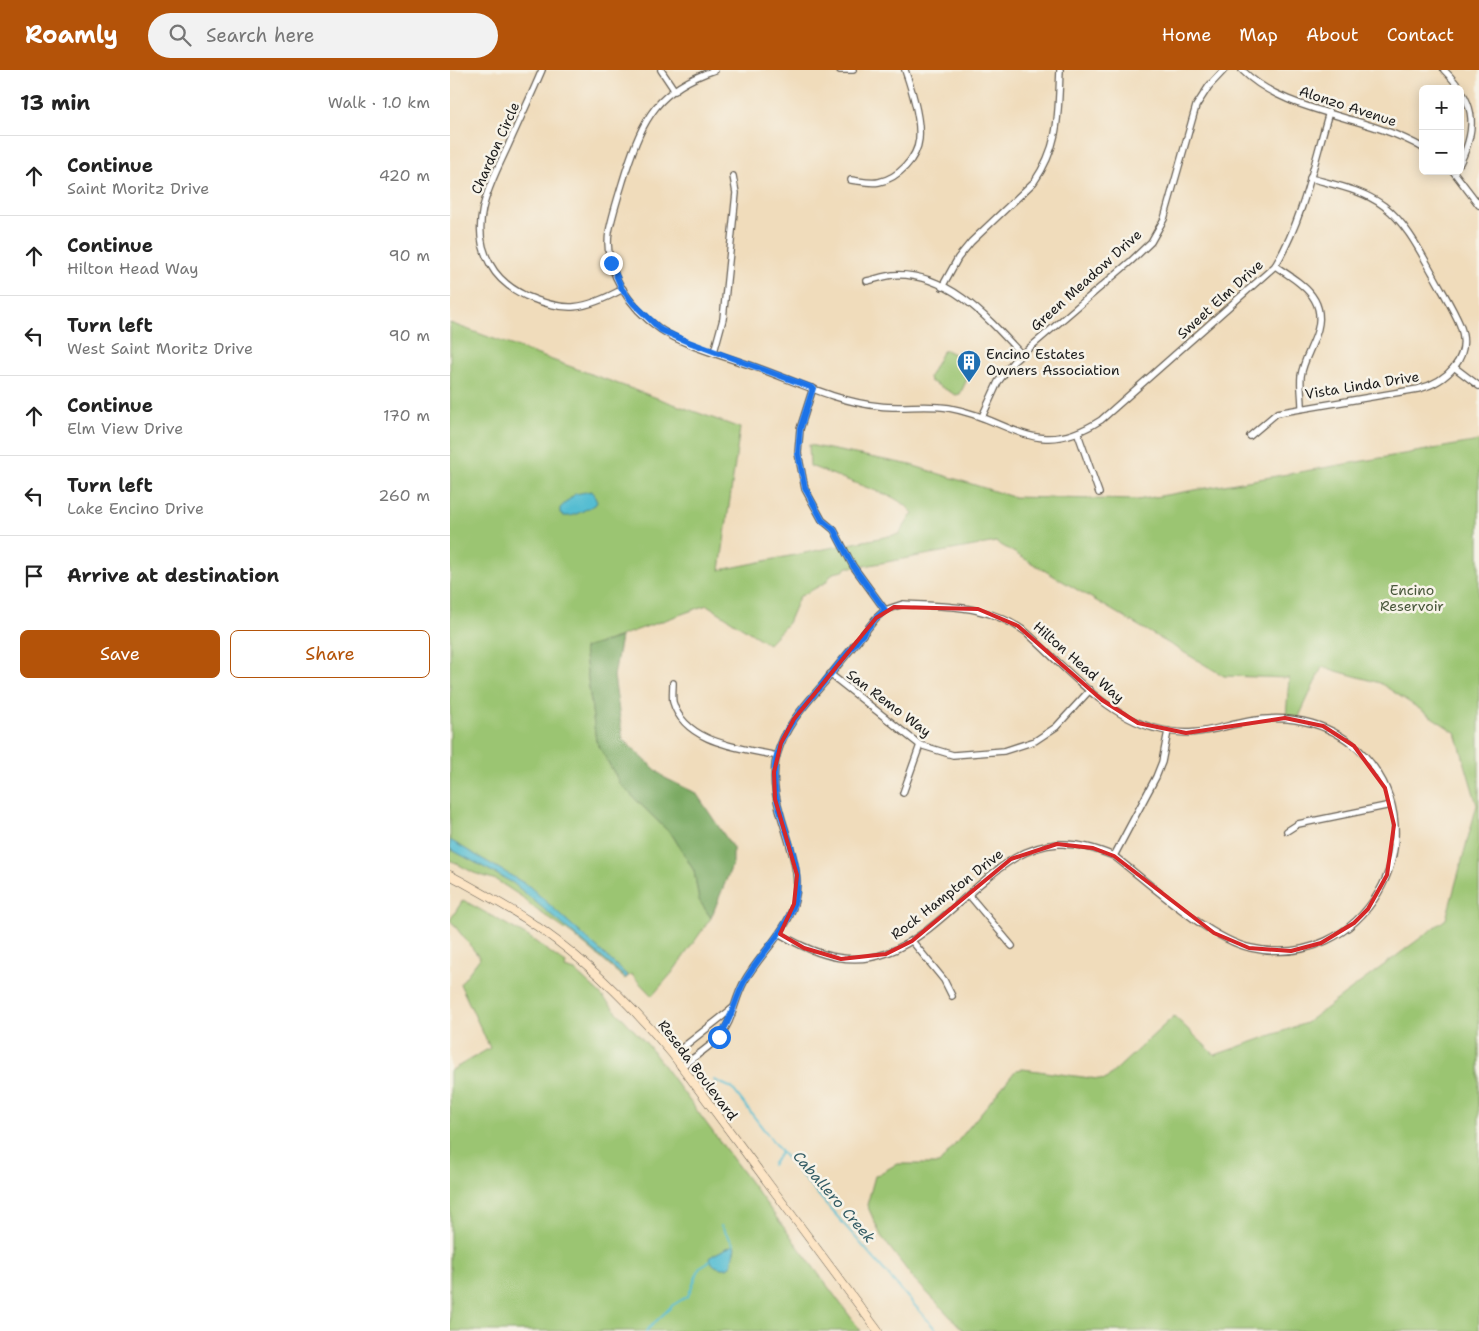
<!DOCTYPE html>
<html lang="en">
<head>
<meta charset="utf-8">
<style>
	:root { --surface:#fff; --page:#f2f2f2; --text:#222; --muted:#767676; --line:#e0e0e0; --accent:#b45309 }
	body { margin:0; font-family:"Shantell Sans",sans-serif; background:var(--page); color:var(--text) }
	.controls { position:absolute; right:15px; top:15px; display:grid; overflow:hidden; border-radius:8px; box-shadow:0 2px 12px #0003 }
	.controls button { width:45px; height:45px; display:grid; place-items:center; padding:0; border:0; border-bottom:1px solid var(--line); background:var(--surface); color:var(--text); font:25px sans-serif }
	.stop { position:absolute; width:15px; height:15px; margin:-11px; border:4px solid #1a73e8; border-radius:50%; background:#fff }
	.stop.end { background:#1a73e8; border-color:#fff; box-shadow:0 1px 5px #0008 }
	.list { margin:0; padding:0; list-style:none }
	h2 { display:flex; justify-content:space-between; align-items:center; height:65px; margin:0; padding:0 20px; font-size:21px }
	h2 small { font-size:16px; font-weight:400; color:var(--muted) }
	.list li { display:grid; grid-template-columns:32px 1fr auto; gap:15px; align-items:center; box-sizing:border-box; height:80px; padding:0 20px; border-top:1px solid var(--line) }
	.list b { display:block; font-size:19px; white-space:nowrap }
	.list p { margin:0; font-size:16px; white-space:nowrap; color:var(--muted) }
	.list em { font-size:16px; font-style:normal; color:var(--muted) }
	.actions { display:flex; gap:10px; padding:15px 20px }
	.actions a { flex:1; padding:11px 0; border:1px solid var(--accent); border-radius:8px; text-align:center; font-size:18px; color:var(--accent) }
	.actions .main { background:var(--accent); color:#fff }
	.icon { flex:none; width:28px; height:28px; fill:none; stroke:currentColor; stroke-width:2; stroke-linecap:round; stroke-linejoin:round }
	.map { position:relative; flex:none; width:1029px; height:1261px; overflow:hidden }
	header { display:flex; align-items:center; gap:30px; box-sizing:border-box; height:70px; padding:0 25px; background:var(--accent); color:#fff }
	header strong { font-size:24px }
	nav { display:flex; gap:28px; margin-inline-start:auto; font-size:18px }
	.search { width:350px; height:45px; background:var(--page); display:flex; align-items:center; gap:12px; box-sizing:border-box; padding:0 18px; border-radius:28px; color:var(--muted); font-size:19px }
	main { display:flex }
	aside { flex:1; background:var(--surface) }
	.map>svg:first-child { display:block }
	.green { fill:#9bc572; stroke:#5c7047 }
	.forest { fill:#7caa64; stroke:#4c6340 }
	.water { fill:#55bdd2; stroke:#386c77 }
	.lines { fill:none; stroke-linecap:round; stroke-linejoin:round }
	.stream { stroke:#55bdd2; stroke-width:2 }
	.street-casing { stroke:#665f54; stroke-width:8 }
	.secondary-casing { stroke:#665f54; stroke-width:9 }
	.street { stroke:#fff; stroke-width:5.5 }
	.secondary { stroke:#fde5c5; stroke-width:8 }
	.route { stroke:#1a73e8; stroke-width:6 }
	.marked { fill:none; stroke:#d62828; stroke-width:4; stroke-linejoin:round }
	.labels { text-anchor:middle; stroke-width:5; stroke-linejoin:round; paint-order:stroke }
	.street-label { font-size:14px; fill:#1c1c1c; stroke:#f7f3e8 }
	.poi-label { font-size:14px; fill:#1c1c1c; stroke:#f7f3e8; text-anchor:start }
	.park-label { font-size:14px; fill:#48573a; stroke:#f7f3e8 }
	.water-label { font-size:15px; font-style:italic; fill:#335c65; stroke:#f7f3e8 }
</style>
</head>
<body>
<header>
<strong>Roamly</strong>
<div class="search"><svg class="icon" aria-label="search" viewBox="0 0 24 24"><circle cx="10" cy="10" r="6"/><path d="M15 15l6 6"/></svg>Search here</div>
<nav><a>Home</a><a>Map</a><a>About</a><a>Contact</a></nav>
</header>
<main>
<aside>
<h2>13 min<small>Walk · 1.0 km</small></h2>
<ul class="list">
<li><svg class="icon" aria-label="ahead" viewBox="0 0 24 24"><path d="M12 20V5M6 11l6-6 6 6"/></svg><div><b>Continue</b><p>Saint Moritz Drive</p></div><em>420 m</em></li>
<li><svg class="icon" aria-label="ahead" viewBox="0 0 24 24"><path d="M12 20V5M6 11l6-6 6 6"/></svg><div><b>Continue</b><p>Hilton Head Way</p></div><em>90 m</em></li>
<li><svg class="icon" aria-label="left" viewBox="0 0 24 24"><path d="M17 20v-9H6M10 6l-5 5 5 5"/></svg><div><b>Turn left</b><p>West Saint Moritz Drive</p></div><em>90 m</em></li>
<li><svg class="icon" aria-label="ahead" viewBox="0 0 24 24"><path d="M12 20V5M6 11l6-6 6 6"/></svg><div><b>Continue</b><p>Elm View Drive</p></div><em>170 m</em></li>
<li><svg class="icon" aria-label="left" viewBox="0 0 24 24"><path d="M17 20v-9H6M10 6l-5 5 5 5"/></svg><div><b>Turn left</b><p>Lake Encino Drive</p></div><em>260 m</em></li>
<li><svg class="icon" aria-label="arrive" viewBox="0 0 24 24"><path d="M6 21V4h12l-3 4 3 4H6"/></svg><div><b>Arrive at destination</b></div></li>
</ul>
<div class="actions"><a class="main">Save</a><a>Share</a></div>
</aside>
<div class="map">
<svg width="1029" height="1261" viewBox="0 0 1029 1261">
	<rect width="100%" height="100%" fill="#f7f3e8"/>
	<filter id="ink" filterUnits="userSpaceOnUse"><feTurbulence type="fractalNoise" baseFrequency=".02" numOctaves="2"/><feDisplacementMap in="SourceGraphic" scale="10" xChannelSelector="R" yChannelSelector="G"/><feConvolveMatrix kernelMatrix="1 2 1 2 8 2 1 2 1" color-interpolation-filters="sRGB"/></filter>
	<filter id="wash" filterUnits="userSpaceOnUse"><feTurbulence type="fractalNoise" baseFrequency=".0096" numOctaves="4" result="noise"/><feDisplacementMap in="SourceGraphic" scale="20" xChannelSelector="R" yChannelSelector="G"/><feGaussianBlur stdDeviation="1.12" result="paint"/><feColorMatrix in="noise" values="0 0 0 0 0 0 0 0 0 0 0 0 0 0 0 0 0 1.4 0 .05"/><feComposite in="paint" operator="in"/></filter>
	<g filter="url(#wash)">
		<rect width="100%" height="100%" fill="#f0dcbb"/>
		<!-- green -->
		<g class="green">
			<path d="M0,253l290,105 -20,142 179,-36 14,-21 -9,-9 -12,-7 -82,-31 -1,-21 102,20 102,32 124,3 342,-59v890h-515l-51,-53 -32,-42 -14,-31 8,-29 22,-12h42l77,-94 7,-1 82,11 69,-64 41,39 91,-32 140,-104 31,-114 -21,-72 -76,-50 -58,-16 -24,52 -12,-2 3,-39 -65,-2 -228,-134 -137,25h-11l-5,4 -10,2 -8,10 -26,14 -11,26 -20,21 -61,-39 -123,44 12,92 25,44 52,51 21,35 5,29 12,18 -39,55 -20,23 -21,-22 -6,5 -52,-44 -39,-27 -12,-11 -26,-17 -22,-7 -24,-13z"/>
			<path d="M496,280l26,13 1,4 -13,27 -4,1 -26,-14 -1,-4 13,-25z"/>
			<path d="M13,830l66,37 37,27 -1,4 10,3 25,23 48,51 213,286h-411v-260l40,-23 -30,-64 20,-26 -30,-38z"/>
		</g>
		<!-- forest -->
		<path class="forest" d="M171,567l-7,39 9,64 42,38 31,15 37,55v15l-22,55 -12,-18 -5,-29 -21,-35 -52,-51 -25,-44 -12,-93z"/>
		<!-- water -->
		<g class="water">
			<path d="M142,421l5,11 -2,3c-10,4 -26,16 -35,9v-6l15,-14z"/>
			<path d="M0,770l79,46 99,90 -2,2 -113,-95 -63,-34z"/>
			<path d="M283,1175l2,2 -4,18 -4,3c-7,1 -16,-2 -17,-10l3,-3z"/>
		</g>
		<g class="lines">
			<!-- stream -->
			<g class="stream">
				<path d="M264,1010l18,8 49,64 156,179"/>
				<path d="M322,1095l9,-13"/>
				<path d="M271,1156l13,19"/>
				<path d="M196,1261l27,-26 15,-9 12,-29 10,-6"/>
			</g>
		</g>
	</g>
	<g filter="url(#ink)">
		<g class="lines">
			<defs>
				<g id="street">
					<path d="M92,0c-11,26 -23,51 -34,76 -17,37 -41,78 -18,118 8,15 21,25 36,32 40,17 58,14 97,-7"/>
					<path d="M211,0l14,21"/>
					<path d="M265,0c-57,19 -72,48 -89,101 -6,20 -13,41 -17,61 -6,38 21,76 51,97 26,18 68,28 98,39 39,14 80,34 121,38 23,3 47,-2 70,2 63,11 86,54 152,12l174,-154c28,-46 39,-103 54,-154"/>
					<path d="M390,0h13"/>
					<path d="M792,0c45,45 124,44 181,78"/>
					<path d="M994,0c30,30 35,54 16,93"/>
					<path d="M1003,101l26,34"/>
					<path d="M401,110c9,1 19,4 28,2 19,-4 38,-23 40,-43 2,-21 -7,-49 -14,-69"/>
					<path d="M825,196c27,18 54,33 41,69 -5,14 -13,27 -15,41 -1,10 1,21 1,31"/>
					<path d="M417,211c9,-2 17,-5 26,-6 55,-3 95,43 128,79"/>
					<path d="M492,217l16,-29 13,-16 63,-60c26,-37 24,-69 26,-112"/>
					<path d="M264,282l9,-33 13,-126 -3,-17"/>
					<path d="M1004,297l25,19"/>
					<path d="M363,318l-13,41 -2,24 7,36 17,31 12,10 19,36 32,44"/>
					<path d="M532,347l16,-35 15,-20 118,-101 20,-19 13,-23 32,-113 13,-20 15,-16"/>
					<path d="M628,364l21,59"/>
					<path d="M800,366l27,-23 141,-24c28,-7 55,-31 42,-64 -7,-17 -18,-34 -27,-51 -13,-23 -27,-51 -49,-68 -21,-16 -49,-21 -74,-28"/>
					<path d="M380,604l90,71 33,10 51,-4 31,-10 21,-14 34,-37"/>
					<path d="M223,613c0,6 -1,14 0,19 12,42 70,46 104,54"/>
					<path d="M453,723l17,-48"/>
					<path d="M837,761l11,-7 93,-19"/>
					<path d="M664,786l42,-79 6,-15 6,-31"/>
					<path d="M519,825l43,51"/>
					<path d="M462,871l32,39 8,16"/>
					<path d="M223,985l60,-47"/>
					<path d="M231,997c13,-10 28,-19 39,-31 13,-15 14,-36 24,-54 21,-37 59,-61 52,-109 -5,-41 -30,-76 -19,-118 8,-29 28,-50 47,-72 17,-22 35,-43 52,-65l9,-8 18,-6c46,3 84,0 123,28 37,33 80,84 128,96 40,11 59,0 96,-7 42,-8 85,3 114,34 78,84 -2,219 -113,193 -42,-9 -102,-65 -137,-92 -18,-7 -36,-13 -56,-12 -32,2 -56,21 -79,41 -67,61 -109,103 -199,49"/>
				</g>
				<path id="secondary" d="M0,805c25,14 51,28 76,44 57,37 104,84 147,136l205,276"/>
			</defs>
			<!-- street casing -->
			<use href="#street" class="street-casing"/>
			<!-- secondary casing -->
			<use href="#secondary" class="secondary-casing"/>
			<!-- street -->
			<use href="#street" class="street"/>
			<!-- secondary -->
			<use href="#secondary" class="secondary"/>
		</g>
	</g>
	<g class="lines" filter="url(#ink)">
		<!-- route -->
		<path class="route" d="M161,193l11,26 11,14 28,27 25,11 127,47 -13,41 -2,24 7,35 17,32 12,10 19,36 32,44 -9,8c-18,23 -37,45 -55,68 -17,21 -37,41 -44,69 -11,43 15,77 20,118 5,49 -33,72 -53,109 -10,20 -12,37 -25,55"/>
	</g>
	<!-- marked area -->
	<path class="marked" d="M444,537l84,2 40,17 84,74 36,23 48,10 99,-15 38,8 31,20 31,42 9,37 -7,50 -19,34 -14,14 -33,20 -30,8 -42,-3 -35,-15 -100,-77 -21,-8 -36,-4 -46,15 -99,82 -26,13 -45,5 -37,-11 -24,-14 14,-30 3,-29 -22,-76 -1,-27 7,-29 13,-24 82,-101z"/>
	<!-- icons -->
	<defs>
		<symbol id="building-pin" viewBox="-11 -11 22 30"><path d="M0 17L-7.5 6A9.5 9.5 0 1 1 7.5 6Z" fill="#1f6fb2" stroke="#f7f3e8"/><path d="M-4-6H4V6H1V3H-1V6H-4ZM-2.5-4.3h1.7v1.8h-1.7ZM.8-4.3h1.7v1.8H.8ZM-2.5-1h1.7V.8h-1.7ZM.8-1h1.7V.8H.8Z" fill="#fff"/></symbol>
	</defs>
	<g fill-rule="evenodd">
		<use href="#building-pin" x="505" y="278" width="28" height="38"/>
	</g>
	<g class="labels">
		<!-- street labels -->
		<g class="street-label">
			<text transform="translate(898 36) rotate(18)" y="5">Alonzo Avenue</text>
			<text transform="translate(45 78) rotate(-66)" y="5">Chardon Circle</text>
			<text transform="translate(636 210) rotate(-42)" y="5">Green Meadow Drive</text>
			<text transform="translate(770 229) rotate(-42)" y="5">Sweet Elm Drive</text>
			<text transform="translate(912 315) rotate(-9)" y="5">Vista Linda Drive</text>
			<text transform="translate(629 592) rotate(41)" y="5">Hilton Head Way</text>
			<text transform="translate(439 633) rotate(37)" y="5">San Remo Way</text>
			<text transform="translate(497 824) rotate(-38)" y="5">Rock Hampton Drive</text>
			<text transform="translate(248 1000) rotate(53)" y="5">Reseda Boulevard</text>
		</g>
		<!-- poi labels -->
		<g class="poi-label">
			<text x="536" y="289">Encino Estates<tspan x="536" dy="16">Owners Association</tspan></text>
		</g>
		<!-- park labels -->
		<g class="park-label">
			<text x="962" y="525">Encino<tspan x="962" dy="16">Reservoir</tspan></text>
		</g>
		<!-- water labels -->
		<g class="water-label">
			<text transform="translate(384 1127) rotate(49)" y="5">Caballero Creek</text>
		</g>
	</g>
</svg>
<div class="controls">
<button>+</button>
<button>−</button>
</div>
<div class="stop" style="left:269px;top:967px"></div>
<div class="stop end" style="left:161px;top:193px"></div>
</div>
</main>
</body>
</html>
